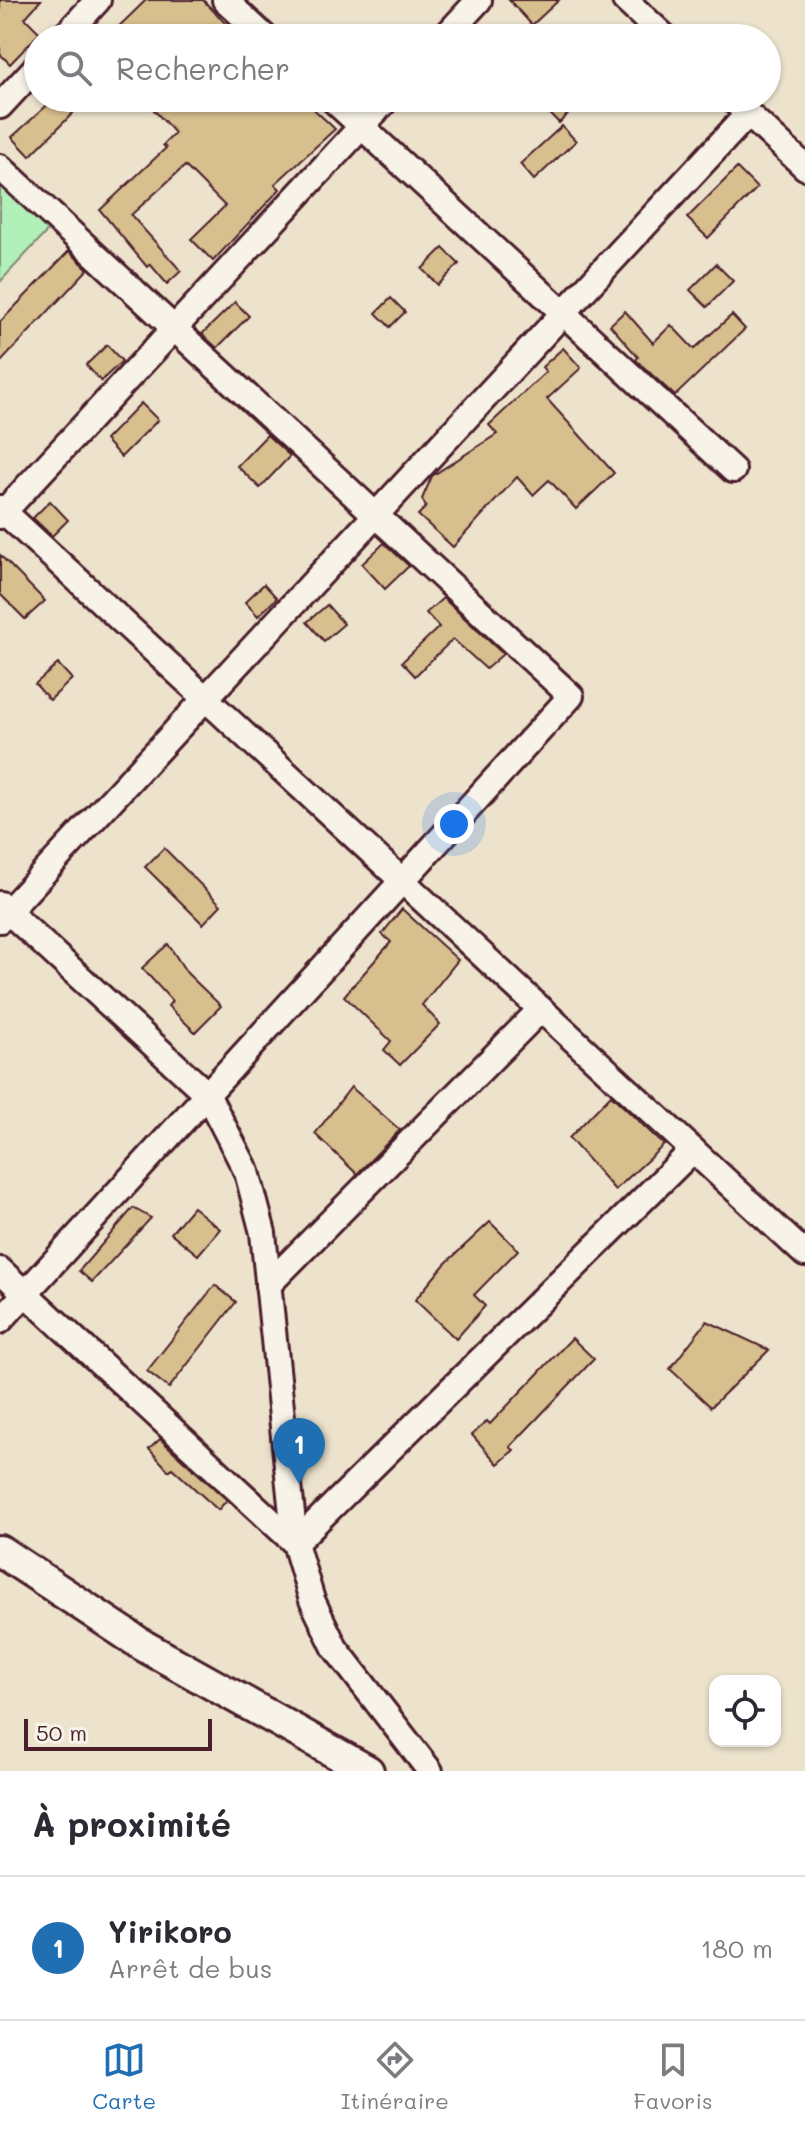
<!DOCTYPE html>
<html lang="fr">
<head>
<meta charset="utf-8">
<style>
	:root { --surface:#fff; --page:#f7f7f7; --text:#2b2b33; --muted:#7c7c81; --line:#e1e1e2; --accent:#1f6fb2 }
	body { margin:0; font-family:Mali,sans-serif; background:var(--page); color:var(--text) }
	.controls { position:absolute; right:24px; bottom:24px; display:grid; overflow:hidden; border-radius:16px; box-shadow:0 2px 6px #0004 }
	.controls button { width:72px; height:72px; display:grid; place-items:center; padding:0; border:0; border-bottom:2px solid var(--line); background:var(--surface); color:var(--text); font:40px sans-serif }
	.scale { position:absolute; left:24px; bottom:20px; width:188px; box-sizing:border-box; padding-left:8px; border:4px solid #4a1f2b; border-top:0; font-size:22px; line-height:28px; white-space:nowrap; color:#4a1f2b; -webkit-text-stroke:6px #f7f3e8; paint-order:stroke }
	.you { position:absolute; left:454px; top:824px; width:28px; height:28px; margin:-20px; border:6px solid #fff; border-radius:50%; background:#1a73e8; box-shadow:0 0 0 12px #1a73e833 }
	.badge { display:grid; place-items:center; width:52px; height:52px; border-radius:50%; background:var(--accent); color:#fff; font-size:26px; font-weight:700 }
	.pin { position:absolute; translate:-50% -66px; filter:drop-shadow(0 2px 4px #0008) }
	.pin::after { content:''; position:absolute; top:42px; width:28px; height:24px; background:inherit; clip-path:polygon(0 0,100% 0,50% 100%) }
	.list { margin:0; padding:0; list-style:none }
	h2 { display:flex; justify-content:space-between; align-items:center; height:104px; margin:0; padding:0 32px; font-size:34px }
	h2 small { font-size:26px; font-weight:400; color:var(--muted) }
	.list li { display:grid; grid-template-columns:52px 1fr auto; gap:24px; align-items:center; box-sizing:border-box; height:144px; padding:0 32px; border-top:2px solid var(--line) }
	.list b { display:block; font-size:30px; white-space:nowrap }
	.list p { margin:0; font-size:26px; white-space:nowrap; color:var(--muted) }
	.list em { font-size:26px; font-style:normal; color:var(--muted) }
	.icon { flex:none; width:44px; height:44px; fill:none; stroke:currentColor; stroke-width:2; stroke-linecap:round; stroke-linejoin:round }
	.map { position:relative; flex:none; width:805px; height:1771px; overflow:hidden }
	.search { position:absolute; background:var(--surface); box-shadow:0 2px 6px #0004; left:24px; right:24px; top:24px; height:88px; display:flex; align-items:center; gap:20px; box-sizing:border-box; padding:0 28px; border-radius:44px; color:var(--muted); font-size:30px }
	.sheet { height:248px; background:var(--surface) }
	nav { display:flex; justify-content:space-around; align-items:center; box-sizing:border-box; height:112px; border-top:2px solid var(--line); background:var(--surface); font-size:22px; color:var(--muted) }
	nav a { display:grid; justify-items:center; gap:4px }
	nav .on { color:var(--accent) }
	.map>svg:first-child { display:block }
	.green { fill:#b1f0b8; stroke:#7e8872; stroke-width:2 }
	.building { fill:#d7bf8e; stroke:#4a1f2b; stroke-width:2 }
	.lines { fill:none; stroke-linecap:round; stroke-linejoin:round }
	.minor-casing { stroke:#4a1f2b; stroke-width:30 }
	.tertiary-casing { stroke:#4a1f2b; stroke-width:36 }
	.minor { stroke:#f7f3e8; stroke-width:24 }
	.tertiary { stroke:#f7f3e8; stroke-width:30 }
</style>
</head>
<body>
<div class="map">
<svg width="805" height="1771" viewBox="0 0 805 1771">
	<rect width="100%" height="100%" fill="#ede3cd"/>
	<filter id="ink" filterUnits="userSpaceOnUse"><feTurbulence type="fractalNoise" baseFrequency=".0125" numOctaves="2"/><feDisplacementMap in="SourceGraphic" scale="16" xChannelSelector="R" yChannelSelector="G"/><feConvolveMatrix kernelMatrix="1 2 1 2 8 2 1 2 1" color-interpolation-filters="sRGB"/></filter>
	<g filter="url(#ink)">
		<!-- green -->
		<path class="green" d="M0,176l53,49 -53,57z"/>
		<!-- building -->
		<g class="building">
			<path d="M0,0h41l-16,18 15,15 -30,31 -10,-10z"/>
			<path d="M146,0h57l27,28 -10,10h-113z"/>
			<path d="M509,0h50l-27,25z"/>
			<path d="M55,98h33l-58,58 -18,-19z"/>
			<path d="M143,98h159l33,31 -60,55 5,5 -67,72 -22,-22 34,-33 -40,-40 -54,49 50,56 -14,13 -17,-20 -3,3 -47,-57 66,-62 -3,-3 12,-12z"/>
			<path d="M535,98h50l-26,25z"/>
			<path d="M562,126l14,15 -42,39 -14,-16z"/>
			<path d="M737,168l20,20 -49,50 -21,-20z"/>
			<path d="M443,248l16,16 -21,21 -16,-16z"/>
			<path d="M69,251l19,18 -88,94v-41z"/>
			<path d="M716,264l17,17 -26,26 -17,-17z"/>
			<path d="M391,298l14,14 -15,15 -14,-14z"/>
			<path d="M235,302l14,14 -32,32 -15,-14z"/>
			<path d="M625,311l28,32 18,-18 23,24 38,-34 13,14 -70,67 -39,-36 2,-3 -28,-32z"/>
			<path d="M107,345l15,16 -21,20 -15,-16z"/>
			<path d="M563,348l18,20 -34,31 67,74 -38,36 -27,-29 -16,15 -16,-18 -64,70 -35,-32 8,-8 -4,-8 10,-23 65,-42 -8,-9 57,-53 -4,-5z"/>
			<path d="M141,403l17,17 -37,37 -16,-17z"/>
			<path d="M267,435l23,21 -30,32 -23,-22z"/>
			<path d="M50,501l18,19 -16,16 -19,-18z"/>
			<path d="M384,543l25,23 -24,23 -23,-25z"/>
			<path d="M0,555l45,46 -20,18 -25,-25z"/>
			<path d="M264,584l13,14 -19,18 -13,-14z"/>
			<path d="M443,598l60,56 -17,15 -33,-30 -38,37 -13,-14 37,-35 -13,-14z"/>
			<path d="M327,605l17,19 -20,17 -17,-19z"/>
			<path d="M58,664l14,15 -22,21 -15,-16z"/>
			<path d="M164,848l57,57 -18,19 -58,-57z"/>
			<path d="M402,909l56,51 -36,45 18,19 -40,41 -16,-15 7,-9 -47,-45 47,-54 -9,-8z"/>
			<path d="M168,944l19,29 34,33 -26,26 -27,-26 4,-5 -30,-33z"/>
			<path d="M351,1087l49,43 -43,44 -42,-40z"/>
			<path d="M611,1095l53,50 -49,45 -46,-52z"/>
			<path d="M193,1207l27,22 -22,26 -27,-22z"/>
			<path d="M133,1208l18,10 -59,64 -13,-11z"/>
			<path d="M490,1222l28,28 -44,45 11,11 -29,33 -41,-39 30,-36z"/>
			<path d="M215,1285l21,17 -67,86 -22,-17z"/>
			<path d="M707,1321l62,29 -58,57 -41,-38z"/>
			<path d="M572,1338l22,21 -84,88 4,3 -16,14 -26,-29 15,-14 3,3z"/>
			<path d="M160,1439l67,61 -9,10 -46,-42 -3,3 -20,-22z"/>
		</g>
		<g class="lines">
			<defs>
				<g id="minor">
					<path d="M225,0l41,38"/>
					<path d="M625,0l41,38"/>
					<path d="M63,38l35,-38"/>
					<path d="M444,38l35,-38"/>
					<path d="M331,98l402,372"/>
					<path d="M731,98l74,69"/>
					<path d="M0,106l38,-41"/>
					<path d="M0,167l571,529 -571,625"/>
					<path d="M0,508l805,746"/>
					<path d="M0,516l388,-418"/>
					<path d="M0,904l207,190 40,78 16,61 32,310 17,57 23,48 95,123"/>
					<path d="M0,920l748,-806"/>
					<path d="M0,1270l295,273 398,-393"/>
					<path d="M268,1285l273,-276"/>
				</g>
				<path id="tertiary" d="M0,1551l144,95 224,125"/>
			</defs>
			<!-- minor casing -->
			<use href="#minor" class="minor-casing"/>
			<!-- tertiary casing -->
			<use href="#tertiary" class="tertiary-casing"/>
			<!-- minor -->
			<use href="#minor" class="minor"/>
			<!-- tertiary -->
			<use href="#tertiary" class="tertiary"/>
		</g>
	</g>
</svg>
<div class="controls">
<button><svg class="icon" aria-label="locate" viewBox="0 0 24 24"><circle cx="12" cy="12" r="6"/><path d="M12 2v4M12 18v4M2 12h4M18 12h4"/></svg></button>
</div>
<div class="scale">50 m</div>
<div class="you"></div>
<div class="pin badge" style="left:299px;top:1484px">1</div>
<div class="search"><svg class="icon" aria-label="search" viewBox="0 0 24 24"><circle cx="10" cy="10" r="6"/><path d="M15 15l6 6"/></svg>Rechercher</div>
</div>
<section class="sheet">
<h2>À proximité<small></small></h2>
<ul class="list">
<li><span class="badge">1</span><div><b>Yirikoro</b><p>Arrêt de bus</p></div><em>180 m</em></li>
</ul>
</section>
<nav>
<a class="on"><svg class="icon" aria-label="map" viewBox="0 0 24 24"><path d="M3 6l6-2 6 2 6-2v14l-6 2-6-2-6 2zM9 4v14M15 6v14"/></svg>Carte</a>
<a><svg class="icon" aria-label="directions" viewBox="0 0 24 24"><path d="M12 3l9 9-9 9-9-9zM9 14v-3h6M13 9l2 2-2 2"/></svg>Itinéraire</a>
<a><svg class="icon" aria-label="saved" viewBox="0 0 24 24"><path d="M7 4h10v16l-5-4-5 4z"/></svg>Favoris</a>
</nav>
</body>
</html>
